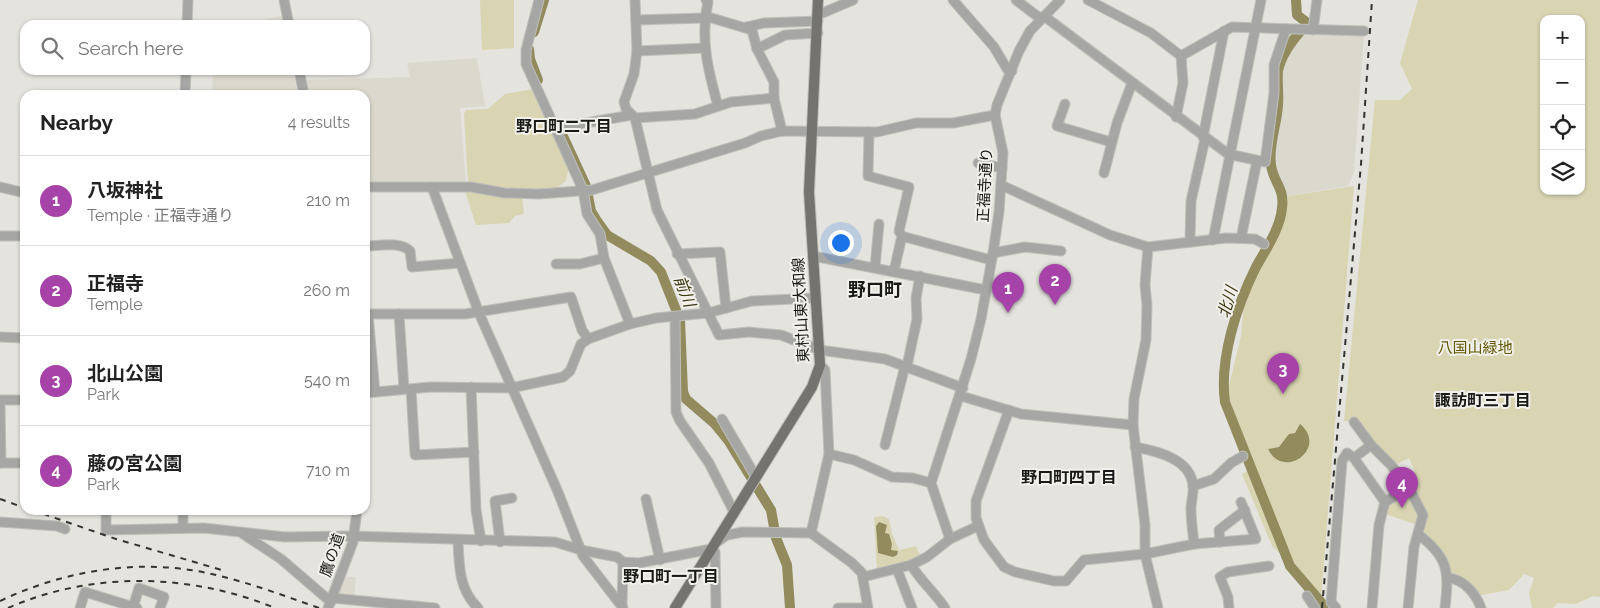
<!DOCTYPE html>
<html lang="en">
<head>
<meta charset="utf-8">
<style>
	:root { --surface:#fff; --page:#f2f2f2; --text:#222; --muted:#767676; --line:#e0e0e0; --accent:#a642a8 }
	body { margin:0; font-family:Raleway,"Noto Sans JP",sans-serif; background:var(--page); color:var(--text) }
	.controls { position:absolute; right:15px; top:15px; display:grid; overflow:hidden; border-radius:10px; box-shadow:0 1px 4px #0004 }
	.controls button { width:45px; height:45px; display:grid; place-items:center; padding:0; border:0; border-bottom:1px solid var(--line); background:var(--surface); color:var(--text); font:25px sans-serif }
	.you { position:absolute; left:840px; top:242px; width:18px; height:18px; margin:-12px; border:4px solid #fff; border-radius:50%; background:#1a73e8; box-shadow:0 0 0 8px #1a73e833 }
	.badge { display:grid; place-items:center; width:32px; height:32px; border-radius:50%; background:var(--accent); color:#fff; font-size:16px; font-weight:700 }
	.pin { position:absolute; translate:-50% -41px; filter:drop-shadow(0 1px 2px #0008) }
	.pin::after { content:''; position:absolute; top:26px; width:18px; height:15px; background:inherit; clip-path:polygon(0 0,100% 0,50% 100%) }
	.list { margin:0; padding:0; list-style:none }
	h2 { display:flex; justify-content:space-between; align-items:center; height:65px; margin:0; padding:0 20px; font-size:21px }
	h2 small { font-size:16px; font-weight:400; color:var(--muted) }
	.list li { display:grid; grid-template-columns:32px 1fr auto; gap:15px; align-items:center; box-sizing:border-box; height:90px; padding:0 20px; border-top:1px solid var(--line) }
	.list b { display:block; font-size:19px; white-space:nowrap }
	.list p { margin:0; font-size:16px; white-space:nowrap; color:var(--muted) }
	.list em { font-size:16px; font-style:normal; color:var(--muted) }
	.icon { flex:none; width:28px; height:28px; fill:none; stroke:currentColor; stroke-width:2; stroke-linecap:round; stroke-linejoin:round }
	.map { position:relative; flex:none; width:1600px; height:608px; overflow:hidden }
	.search { position:absolute; background:var(--surface); box-shadow:0 1px 4px #0004; left:20px; top:20px; width:350px; height:55px; display:flex; align-items:center; gap:12px; box-sizing:border-box; padding:0 18px; border-radius:15px; color:var(--muted); font-size:19px }
	.panel { position:absolute; background:var(--surface); box-shadow:0 1px 4px #0004; left:20px; top:90px; width:350px; height:425px; border-radius:15px }
	.map>svg:first-child { display:block }
	.built { fill:#dbd9cd }
	.green { fill:#d9d5b3; fill-rule:evenodd }
	.water { fill:#918b5d }
	.lines { fill:none; stroke-linecap:round; stroke-linejoin:round }
	.river { stroke:#918b5d; stroke-width:10 }
	.minor-casing { stroke:#bfbfba; stroke-width:11 }
	.major-casing { stroke:#bfbfba; stroke-width:12 }
	.minor { stroke:#a6a6a4; stroke-width:9 }
	.major { stroke:#747370; stroke-width:10 }
	.rail { stroke:#333331; stroke-width:2; stroke-dasharray:6 6; stroke-linecap:butt }
	.labels { text-anchor:middle; stroke-width:4; stroke-linejoin:round; paint-order:stroke }
	.street-label { font-size:15px; fill:#191917; stroke:#f1f0eb }
	.park-label { font-size:15px; fill:#625803; stroke:#f1f0eb }
	.neighbourhood-label { font-size:16px; font-weight:bold; fill:#191917; stroke:#f1f0eb }
	.water-label { font-size:16px; font-style:italic; fill:#403b15; stroke:#f1f0eb }
	.quarter-label { font-size:18px; font-weight:bold; fill:#191917; stroke:#f1f0eb }
</style>
</head>
<body>
<div class="map">
<svg width="1600" height="608" viewBox="0 0 1600 608">
	<rect width="100%" height="100%" fill="#e4e3de"/>
	<!-- built -->
	<g class="built">
		<path d="M282,16l2,9h-43z"/>
		<path d="M1301,34l33,2 30,-2 -10,138 -6,14 -62,10 -13,-30 8,-60v-35l12,-29z"/>
		<path d="M477,58l8,48 -25,2 6,76h-101v-89h-58l-2,-15 105,-3 -3,-14z"/>
		<path d="M213,70h80l5,25h-86z"/>
		<path d="M345,577h11l-2,22 -17,-2z"/>
	</g>
	<!-- green -->
	<g class="green">
		<path d="M480,0h34v48l-32,2z"/>
		<path d="M1418,0h182v597l-7,-1 -17,8 -18,-1 -5,5h-21l-3,-15 5,-15 -10,-4 -15,16 -33,6c-22,-17 -60,-49 -51,-81l-21,-39 11,-4 -6,-14 -14,7 -40,-43 -11,-1 31,-321h25l12,-11 -12,-26zM1544,19h37v172h-37z"/>
		<path d="M533,89l36,77 -3,15 -11,8 -52,2 -35,-9 -4,-68 2,-4 22,-1 17,-15z"/>
		<path d="M1354,186l-33,413 -28,-34 -21,-19 -30,-72 13,-7 -26,-69 -1,-8 13,-54 3,-33 42,-88 2,-19z"/>
		<path d="M477,190l45,6 2,18 -9,2 -6,7 -33,2 -11,-34z"/>
		<path d="M1407,493l14,23 -3,9 -33,-11 4,-11z"/>
		<path d="M883,516l6,3 3,15 7,16 17,-4 5,12 -44,13 -3,-54z"/>
	</g>
	<!-- water -->
	<g class="water">
		<path d="M1300,424c29,24 -17,57 -32,25l11,-2 10,-13 6,-1z"/>
		<path d="M879,522l8,3 -2,8 4,1 3,10 -1,6 7,1 -1,4 -4,2 -15,-4 -2,-27z"/>
	</g>
	<g class="lines">
		<!-- river -->
		<g class="river">
			<path d="M1296,0l1,15 8,6v5c-11,12 -24,28 -27,45 -1,11 1,23 0,34 -1,20 -10,40 -7,60 2,17 14,23 11,43 -2,21 -16,41 -26,59 -19,38 -37,92 -31,135l65,164 36,42"/>
			<path d="M534,32l10,-32"/>
			<path d="M529,49l1,10 8,21"/>
			<path d="M562,134l24,52 5,25 6,10 10,14 44,26 10,11 19,48 3,72 3,7 29,25 13,16 43,70 5,28 11,27 3,43"/>
		</g>
		<defs>
			<g id="minor">
				<path d="M284,0l5,25"/>
				<path d="M539,0l-13,50v14l57,126 4,24 13,20 4,24 26,66"/>
				<path d="M635,0l2,51 -3,23 -10,28 2,7 9,9 22,92 62,125 30,-3 32,3 39,15 65,9 78,29"/>
				<path d="M706,0l2,2c-8,37 0,68 10,104"/>
				<path d="M953,0l41,47 13,22 5,2"/>
				<path d="M1016,0l25,19"/>
				<path d="M1088,0l63,33 30,23 2,27 -7,34"/>
				<path d="M818,15l35,-15"/>
				<path d="M705,16l47,14 5,19 17,33v16l8,33"/>
				<path d="M1044,16l184,138 37,8 9,-69v-28l12,-36"/>
				<path d="M636,20l68,-2"/>
				<path d="M187,25l1,-25"/>
				<path d="M746,27l18,-4 54,-2"/>
				<path d="M1313,30l4,-30"/>
				<path d="M757,49l28,-14 33,-2"/>
				<path d="M637,51l68,-3"/>
				<path d="M1181,56l51,-29 132,4"/>
				<path d="M299,70l5,25"/>
				<path d="M185,95l1,-25"/>
				<path d="M1065,104l-8,22 54,16"/>
				<path d="M635,118l60,-4 36,-12 43,-4"/>
				<path d="M568,126l64,-11"/>
				<path d="M869,132l-1,44 41,11 -10,44 4,7"/>
				<path d="M1203,137l21,-106"/>
				<path d="M978,163l24,5"/>
				<path d="M1104,173l13,-50 15,-40"/>
				<path d="M1001,185l109,50 38,12 78,-9 29,1 9,5"/>
				<path d="M0,187l25,6"/>
				<path d="M365,187h106l34,6 34,1 53,-4 153,-47 16,-7 21,-5 95,1 39,-9h37l42,-8"/>
				<path d="M432,187l47,126 79,179 25,64 40,52"/>
				<path d="M0,236h25"/>
				<path d="M1241,238l16,-77"/>
				<path d="M1213,240l48,-240"/>
				<path d="M1190,242l1,-41 14,-62"/>
				<path d="M365,246c14,0 35,-5 45,5l2,16 48,-4"/>
				<path d="M1148,247l-3,38 2,20 -1,35 -12,59 -1,26 12,100v29l13,54"/>
				<path d="M993,253l32,-6 36,4"/>
				<path d="M677,254l43,-2 6,56"/>
				<path d="M813,256l173,34"/>
				<path d="M556,264h24l24,-6"/>
				<path d="M875,267l4,-43"/>
				<path d="M894,271l7,-31 4,-3 86,23"/>
				<path d="M365,314h100l106,-17 11,33 6,9"/>
				<path d="M368,314l7,78"/>
				<path d="M399,314l5,75"/>
				<path d="M675,317l1,95 4,9 29,42 25,49"/>
				<path d="M0,337l25,1"/>
				<path d="M907,366l10,-47 -1,-21 4,-22"/>
				<path d="M471,387l5,123 5,31"/>
				<path d="M411,389l4,66 59,-3"/>
				<path d="M365,393l66,-6 80,1 52,-11 7,-6 11,-27 7,-5 42,-15 26,-6 52,-5 44,-12 64,-3"/>
				<path d="M961,396l60,18 112,11"/>
				<path d="M0,400h25"/>
				<path d="M0,402l1,61"/>
				<path d="M1009,410l-33,91v17l8,22 20,27 11,5 39,9h12l18,-21 61,-6 49,-10c-1,-11 -3,-23 -3,-35 0,-8 3,-16 2,-23 -2,-27 -36,-35 -58,-39"/>
				<path d="M722,419l34,58"/>
				<path d="M1354,422l17,23 20,20 18,23"/>
				<path d="M885,445l20,-79"/>
				<path d="M829,454l25,6 38,17 21,1 18,5"/>
				<path d="M1354,458l17,-13"/>
				<path d="M0,463h25"/>
				<path d="M1193,486l21,-7 17,-16 12,-7"/>
				<path d="M646,499l14,61"/>
				<path d="M106,510v20l98,-2 81,9 65,-1 205,6 26,8 36,7 6,5 16,1 72,-14 4,3 1,56"/>
				<path d="M0,522l57,4 8,3"/>
				<path d="M183,528v-18"/>
				<path d="M811,533l18,-79 -4,-84 -5,-5"/>
				<path d="M243,534l38,25 50,43"/>
				<path d="M1418,534c31,24 31,37 27,74"/>
				<path d="M950,539l-19,-56 40,-124 10,-40 12,-66 6,-41 4,-59 -8,-38 2,-10 22,-54 11,-20 30,-31"/>
				<path d="M458,540c1,26 1,50 20,68"/>
				<path d="M500,542l-5,-41 17,-3"/>
				<path d="M717,542l10,-7 16,-3 68,1 41,30 10,10 6,35"/>
				<path d="M1220,542l-1,-12 26,-20"/>
				<path d="M1194,544l62,-5 -15,-37"/>
				<path d="M911,565c10,16 23,27 34,43"/>
				<path d="M897,569l15,39"/>
				<path d="M863,577l48,-12 16,-8 23,-18 28,-13"/>
				<path d="M1448,578c16,1 28,16 33,30"/>
				<path d="M1307,596l8,12"/>
				<path d="M332,598l103,10"/>
				<path d="M133,607l6,-19 25,9 -4,11"/>
				<path d="M80,608l5,-16 52,16"/>
				<path d="M328,608l25,-66 4,-32"/>
				<path d="M622,608l1,-46"/>
				<path d="M838,608h25"/>
				<path d="M1229,608l-1,-11 -8,-20 8,-5 41,-6"/>
				<path d="M1336,608l-5,-6 11,-141 5,-8 7,5 31,44"/>
				<path d="M1372,608l7,-83 6,-23 24,-14 14,27 -9,32 -6,61"/>
			</g>
			<path id="major" d="M675,608l137,-221 8,-22 -11,-173 9,-192"/>
		</defs>
		<!-- minor casing -->
		<use href="#minor" class="minor-casing"/>
		<!-- major casing -->
		<use href="#major" class="major-casing"/>
		<!-- minor -->
		<use href="#minor" class="minor"/>
		<!-- major -->
		<use href="#major" class="major"/>
		<!-- rail -->
		<g class="rail">
			<path d="M0,499l25,9"/>
			<path d="M32,510l84,29 109,32"/>
			<path d="M0,601c63,-30 138,-43 207,-28 38,8 75,22 112,35"/>
			<path d="M8,608c84,-37 182,-35 267,0"/>
			<path d="M1322,608l39,-444 11,-164"/>
		</g>
	</g>
	<g class="labels">
		<!-- street labels -->
		<g class="street-label">
			<text transform="translate(985 185) rotate(-87)" y="5">正福寺通り</text>
			<text transform="translate(801 310) rotate(-93)" y="5">東村山東大和線</text>
			<text transform="translate(332 555) rotate(-71)" y="5">鷹の道</text>
		</g>
		<!-- park labels -->
		<g class="park-label">
			<text x="1475" y="353">八国山緑地</text>
		</g>
		<!-- neighbourhood labels -->
		<g class="neighbourhood-label">
			<text x="564" y="132">野口町二丁目</text>
			<text x="1483" y="406">諏訪町三丁目</text>
			<text x="1069" y="483">野口町四丁目</text>
			<text x="671" y="582">野口町一丁目</text>
		</g>
		<!-- water labels -->
		<g class="water-label">
			<text transform="translate(685 291) rotate(69)" y="6">前川</text>
			<text transform="translate(1227 302) rotate(-74)" y="6">北川</text>
		</g>
		<!-- quarter labels -->
		<g class="quarter-label">
			<text x="875" y="296">野口町</text>
		</g>
	</g>
</svg>
<div class="controls">
<button>+</button>
<button>−</button>
<button><svg class="icon" aria-label="locate" viewBox="0 0 24 24"><circle cx="12" cy="12" r="6"/><path d="M12 2v4M12 18v4M2 12h4M18 12h4"/></svg></button>
<button><svg class="icon" aria-label="layers" viewBox="0 0 24 24"><path d="M12 4l9 5-9 5-9-5zM3 14l9 5 9-5"/></svg></button>
</div>
<div class="you"></div>
<div class="pin badge" style="left:1008px;top:313px">1</div>
<div class="pin badge" style="left:1055px;top:305px">2</div>
<div class="pin badge" style="left:1283px;top:394px">3</div>
<div class="pin badge" style="left:1402px;top:508px">4</div>
<div class="search"><svg class="icon" aria-label="search" viewBox="0 0 24 24"><circle cx="10" cy="10" r="6"/><path d="M15 15l6 6"/></svg>Search here</div>
<section class="panel">
<h2>Nearby<small>4 results</small></h2>
<ul class="list">
<li><span class="badge">1</span><div><b>八坂神社</b><p>Temple · 正福寺通り</p></div><em>210 m</em></li>
<li><span class="badge">2</span><div><b>正福寺</b><p>Temple</p></div><em>260 m</em></li>
<li><span class="badge">3</span><div><b>北山公園</b><p>Park</p></div><em>540 m</em></li>
<li><span class="badge">4</span><div><b>藤の宮公園</b><p>Park</p></div><em>710 m</em></li>
</ul>
</section>
</div>
</body>
</html>
